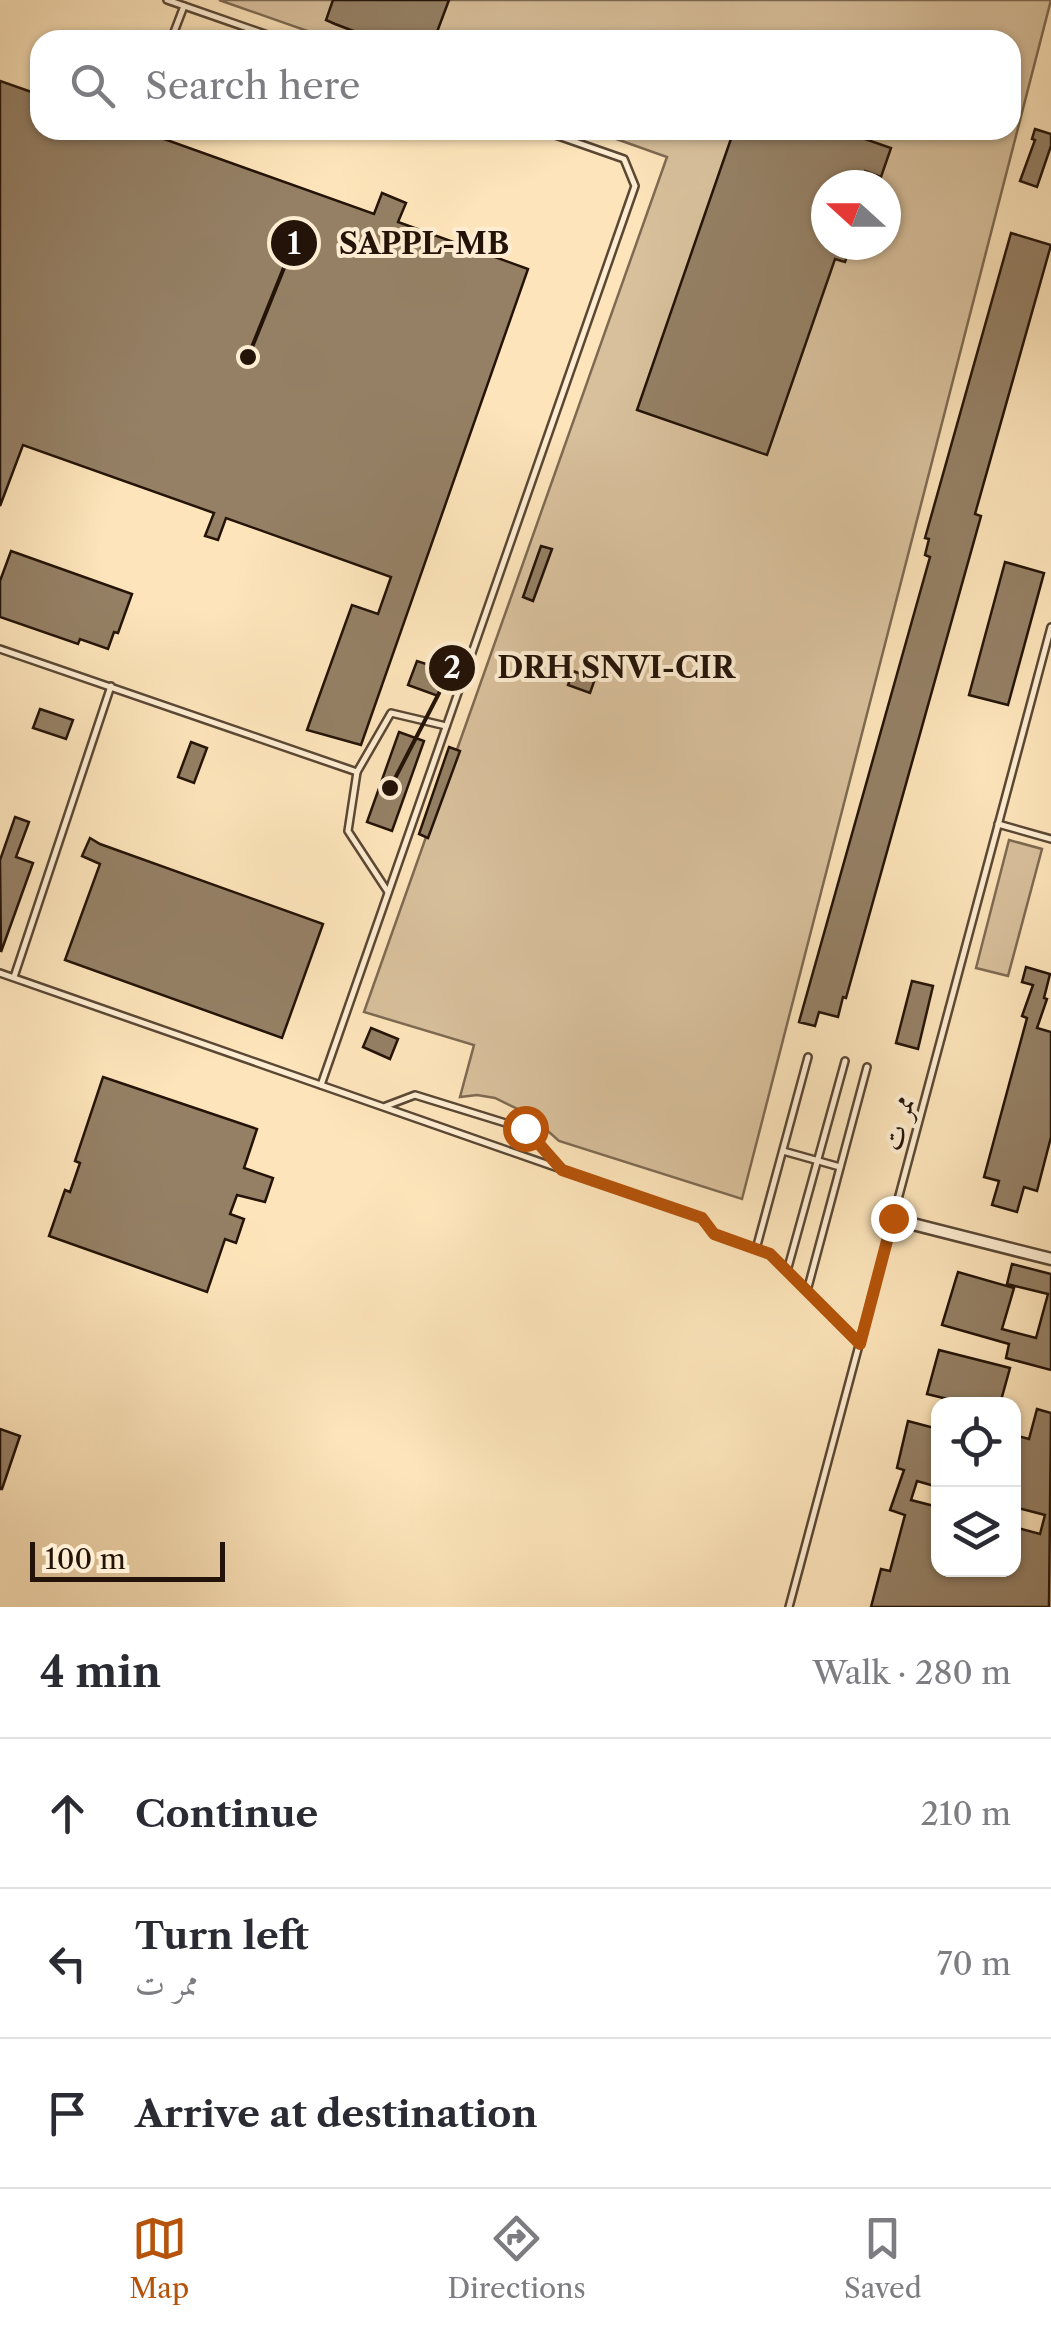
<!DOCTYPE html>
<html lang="en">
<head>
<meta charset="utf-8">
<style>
	:root { --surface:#fff; --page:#f2f2f3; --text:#2b2b33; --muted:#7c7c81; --line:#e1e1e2; --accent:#b45309 }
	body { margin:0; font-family:"Libre Caslon Text",Amiri,serif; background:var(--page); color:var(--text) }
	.controls { position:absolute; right:30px; bottom:30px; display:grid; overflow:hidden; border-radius:20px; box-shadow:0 2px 8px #0004 }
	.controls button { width:90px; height:90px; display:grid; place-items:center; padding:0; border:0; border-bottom:2px solid var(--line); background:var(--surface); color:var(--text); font:50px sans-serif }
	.compass { position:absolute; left:811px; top:170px; width:90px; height:90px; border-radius:50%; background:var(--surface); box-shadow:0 2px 8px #0004; rotate:291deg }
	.scale { position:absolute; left:30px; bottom:25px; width:195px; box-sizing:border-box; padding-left:10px; border:5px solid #241308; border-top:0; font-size:28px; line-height:35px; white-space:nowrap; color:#241308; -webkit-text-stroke:8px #feedd2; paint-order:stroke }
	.stop { position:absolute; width:30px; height:30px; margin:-22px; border:8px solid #b45309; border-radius:50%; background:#fff }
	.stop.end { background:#b45309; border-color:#fff; box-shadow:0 2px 10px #0008 }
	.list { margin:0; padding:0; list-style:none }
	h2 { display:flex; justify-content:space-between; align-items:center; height:130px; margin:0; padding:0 40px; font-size:42px }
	h2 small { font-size:32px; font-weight:400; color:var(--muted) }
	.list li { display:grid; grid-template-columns:65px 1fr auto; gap:30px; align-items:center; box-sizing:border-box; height:150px; padding:0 40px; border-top:2px solid var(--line) }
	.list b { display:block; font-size:38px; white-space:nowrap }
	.list p { margin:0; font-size:32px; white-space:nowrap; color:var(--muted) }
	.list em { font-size:32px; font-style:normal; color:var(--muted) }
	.icon { flex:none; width:55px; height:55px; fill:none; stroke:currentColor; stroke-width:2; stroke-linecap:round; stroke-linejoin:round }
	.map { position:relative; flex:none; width:1051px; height:1607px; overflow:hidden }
	.search { position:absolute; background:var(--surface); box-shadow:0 2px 8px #0004; left:30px; right:30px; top:30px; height:110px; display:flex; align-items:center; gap:25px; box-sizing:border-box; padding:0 35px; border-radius:30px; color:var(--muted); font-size:38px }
	.sheet { height:580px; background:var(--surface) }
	nav { display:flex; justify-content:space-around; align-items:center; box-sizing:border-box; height:140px; border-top:2px solid var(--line); background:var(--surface); font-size:28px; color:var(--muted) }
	nav a { display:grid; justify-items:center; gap:5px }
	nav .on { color:var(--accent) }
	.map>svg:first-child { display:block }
	.green { fill:#d8c09c; stroke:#7e6a52; stroke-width:2.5; fill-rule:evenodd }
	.building { fill:#958065; stroke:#241308; stroke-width:2.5 }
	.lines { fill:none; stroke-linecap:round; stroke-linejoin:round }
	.lane-casing { stroke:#5a4734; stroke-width:10 }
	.street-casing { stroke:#5a4734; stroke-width:15 }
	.lane { stroke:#feedd2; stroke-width:5 }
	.street { stroke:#feedd2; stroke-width:10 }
	.route { stroke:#b45309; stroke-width:12 }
	.labels { text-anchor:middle; stroke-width:8; stroke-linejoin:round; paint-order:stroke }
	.street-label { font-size:28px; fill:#241308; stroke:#feedd2 }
	.leader { fill:none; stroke:#241308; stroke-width:4 }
	.callout-dot { fill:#241308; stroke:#feedd2; stroke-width:4 }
	.mark-label { font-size:30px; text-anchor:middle; font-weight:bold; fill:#fff }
	.callout-label { font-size:30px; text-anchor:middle; font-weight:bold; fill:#241308; stroke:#feedd2; stroke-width:8; stroke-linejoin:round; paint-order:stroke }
</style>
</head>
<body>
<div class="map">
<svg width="1051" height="1607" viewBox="0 0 1051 1607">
	<rect width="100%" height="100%" fill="#fde4ba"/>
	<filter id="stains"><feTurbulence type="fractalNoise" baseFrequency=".002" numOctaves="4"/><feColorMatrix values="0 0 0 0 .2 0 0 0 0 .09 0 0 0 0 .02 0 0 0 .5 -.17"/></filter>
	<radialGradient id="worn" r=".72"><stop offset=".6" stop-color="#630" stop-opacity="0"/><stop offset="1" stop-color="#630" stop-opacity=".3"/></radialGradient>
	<!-- green -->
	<g class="green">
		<path d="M219,0h832l-309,1199 -183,-58 -29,-26 -35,-17 -18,-3 -17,2 14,-52 -110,-33 303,-855 -76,-27h420v-90h-678zM826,185h60v60h-60z"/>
		<path d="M1009,840l33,9 -34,127 -32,-8z"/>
	</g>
	<!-- building -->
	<g class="building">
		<path d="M333,0h116l-15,40h-57l-42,-16 -9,-4z"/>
		<path d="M0,81l40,14v35h99l235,84 8,-21 24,10 -8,19 130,47 -167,476 -54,-15 45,-125 26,9 13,-37 -165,-59 -8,22 -13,-4 9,-23 -191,-68 -23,61z"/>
		<path d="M1035,129l16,5v12l-14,41 -17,-6 15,-41 -3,-1z"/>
		<path d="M734,130h105l52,18 -10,29 -16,-6 -5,14h-34v60h25l-6,17 -10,-3 -68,196 -130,-45z"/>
		<path d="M1011,233l40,12 -76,269 6,2 -135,482 -3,-1 -5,20 -19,-5 -4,14 -16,-4 131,-465 -5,-2 4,-16 -4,-1z"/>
		<path d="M541,546l11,3 -19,52 -10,-4z"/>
		<path d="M11,551l121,43 -14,39 -4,-1 -6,17 -28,-10 -2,5 -78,-27v-36z"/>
		<path d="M1005,562l39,11 -36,132 -39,-10z"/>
		<path d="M431,659l18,7 -11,30 -30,-11 9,-24 12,4z"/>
		<path d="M573,671l22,8 -5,14 -22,-8z"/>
		<path d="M40,709l33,11 -7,19 -33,-11z"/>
		<path d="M399,732l25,9 -32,90 -25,-9z"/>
		<path d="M191,742l16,6 -13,35 -16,-6z"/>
		<path d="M449,747l11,4 -32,87 -9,-4z"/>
		<path d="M15,817l14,5 -13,35 17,6 -32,89 -1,-92z"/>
		<path d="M90,838l10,6 223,80 -41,114 -217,-78 35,-96 -18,-8z"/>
		<path d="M1026,967l24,7 -6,24 3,1 -10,29 14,4v105l-14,54 -13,-4 -7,25 -25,-7 7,-24 -15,-4 43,-159 -5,-2 11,-31 -11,-3z"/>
		<path d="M912,981l21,5 -15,63 -22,-6z"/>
		<path d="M371,1028l27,11 -8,20 -27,-12z"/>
		<path d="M103,1077l154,52 -13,39 29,10 -8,24 -28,-7 -7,19 14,5 -8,24 -11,-4 -18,53 -158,-56 16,-46 5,2 10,-29 -5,-2z"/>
		<path d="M1012,1264l39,10v96l-45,-12 3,-14 -67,-19 16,-53 56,16 -12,41 34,9 12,-44 -41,-10z"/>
		<path d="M939,1350l71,18 -10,36h-32l-41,-10z"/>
		<path d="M1037,1409l14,4 -2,194h-178l10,-38 9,2 15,-56 -15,-5 14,-40 -7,-2 11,-47 30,8v58l-21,-6 -6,19 27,7v63h76v-43l26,7 5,-19 -31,-8v-72l15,4z"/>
		<path d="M0,1429l20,7 -18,53h-2z"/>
	</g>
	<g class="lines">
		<defs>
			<g id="lane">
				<path d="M167,0l115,40"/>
				<path d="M171,40l13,-34"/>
				<path d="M0,649l357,123 -9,59 40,61"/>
				<path d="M357,772l34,-59 55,13"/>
				<path d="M998,824l53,15"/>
				<path d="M0,973l701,245 13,16 56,20 90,90"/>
				<path d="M14,977l97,-291"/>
				<path d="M321,1085l314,-899 -11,-27 -83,-29"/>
				<path d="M386,1106l29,-11 110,34 35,39"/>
				<path d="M783,1151l57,16"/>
				<path d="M756,1249l52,-192"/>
				<path d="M787,1271l58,-210"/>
				<path d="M807,1291l60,-224"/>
				<path d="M789,1607l262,-980"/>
			</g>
			<path id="street" d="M893,1219l158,40"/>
		</defs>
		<!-- lane casing -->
		<use href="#lane" class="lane-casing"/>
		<!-- street casing -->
		<use href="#street" class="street-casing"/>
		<!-- lane -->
		<use href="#lane" class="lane"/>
		<!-- street -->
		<use href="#street" class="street"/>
	</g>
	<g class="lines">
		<!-- route -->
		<path class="route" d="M525,1128l37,42 140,48 12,16 56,20 90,90 33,-126"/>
	</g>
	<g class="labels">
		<!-- street labels -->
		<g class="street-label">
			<text transform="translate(898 1123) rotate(-75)" y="10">ممر ت</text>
		</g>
	</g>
	<!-- callouts -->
	<path class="leader" d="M248 357L294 243M390 788L452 668"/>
	<g class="callout-dot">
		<circle cx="248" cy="357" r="10"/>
		<circle cx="390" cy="788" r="10"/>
		<circle cx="294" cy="243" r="25"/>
		<circle cx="452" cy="668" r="25"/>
	</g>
	<g class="mark-label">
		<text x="294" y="254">1</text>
		<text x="452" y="678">2</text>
	</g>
	<g class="callout-label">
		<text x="424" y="254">SAPPL-MB</text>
		<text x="616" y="678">DRH SNVI-CIR</text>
	</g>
	<rect width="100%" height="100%" filter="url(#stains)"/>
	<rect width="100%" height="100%" fill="url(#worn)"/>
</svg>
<div class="controls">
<button><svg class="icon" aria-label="locate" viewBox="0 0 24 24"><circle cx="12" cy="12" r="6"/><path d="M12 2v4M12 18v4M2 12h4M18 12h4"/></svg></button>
<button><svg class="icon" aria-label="layers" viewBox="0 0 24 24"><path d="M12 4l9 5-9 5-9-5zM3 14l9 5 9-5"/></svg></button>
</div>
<svg class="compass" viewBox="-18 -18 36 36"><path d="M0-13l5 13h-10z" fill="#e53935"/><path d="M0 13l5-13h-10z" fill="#7c7c81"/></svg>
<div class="scale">100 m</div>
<div class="stop" style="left:525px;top:1128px"></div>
<div class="stop end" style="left:893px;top:1218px"></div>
<div class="search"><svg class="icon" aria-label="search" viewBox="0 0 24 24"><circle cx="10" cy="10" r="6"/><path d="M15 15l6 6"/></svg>Search here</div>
</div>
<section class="sheet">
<h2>4 min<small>Walk · 280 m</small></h2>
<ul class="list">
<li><svg class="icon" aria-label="ahead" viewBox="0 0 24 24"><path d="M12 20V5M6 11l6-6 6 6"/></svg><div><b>Continue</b></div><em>210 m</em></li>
<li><svg class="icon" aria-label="left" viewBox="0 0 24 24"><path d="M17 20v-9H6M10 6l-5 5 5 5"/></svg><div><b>Turn left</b><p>ممر ت</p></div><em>70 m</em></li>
<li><svg class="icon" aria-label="arrive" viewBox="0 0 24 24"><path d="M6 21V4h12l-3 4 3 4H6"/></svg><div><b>Arrive at destination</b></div></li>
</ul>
</section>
<nav>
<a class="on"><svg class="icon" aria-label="map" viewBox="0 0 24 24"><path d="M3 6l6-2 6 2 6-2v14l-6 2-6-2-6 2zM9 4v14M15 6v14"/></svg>Map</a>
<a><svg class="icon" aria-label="directions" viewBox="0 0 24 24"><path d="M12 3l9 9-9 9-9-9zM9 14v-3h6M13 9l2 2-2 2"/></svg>Directions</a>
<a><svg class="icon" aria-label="saved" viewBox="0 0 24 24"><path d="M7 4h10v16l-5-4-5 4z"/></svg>Saved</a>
</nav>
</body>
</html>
